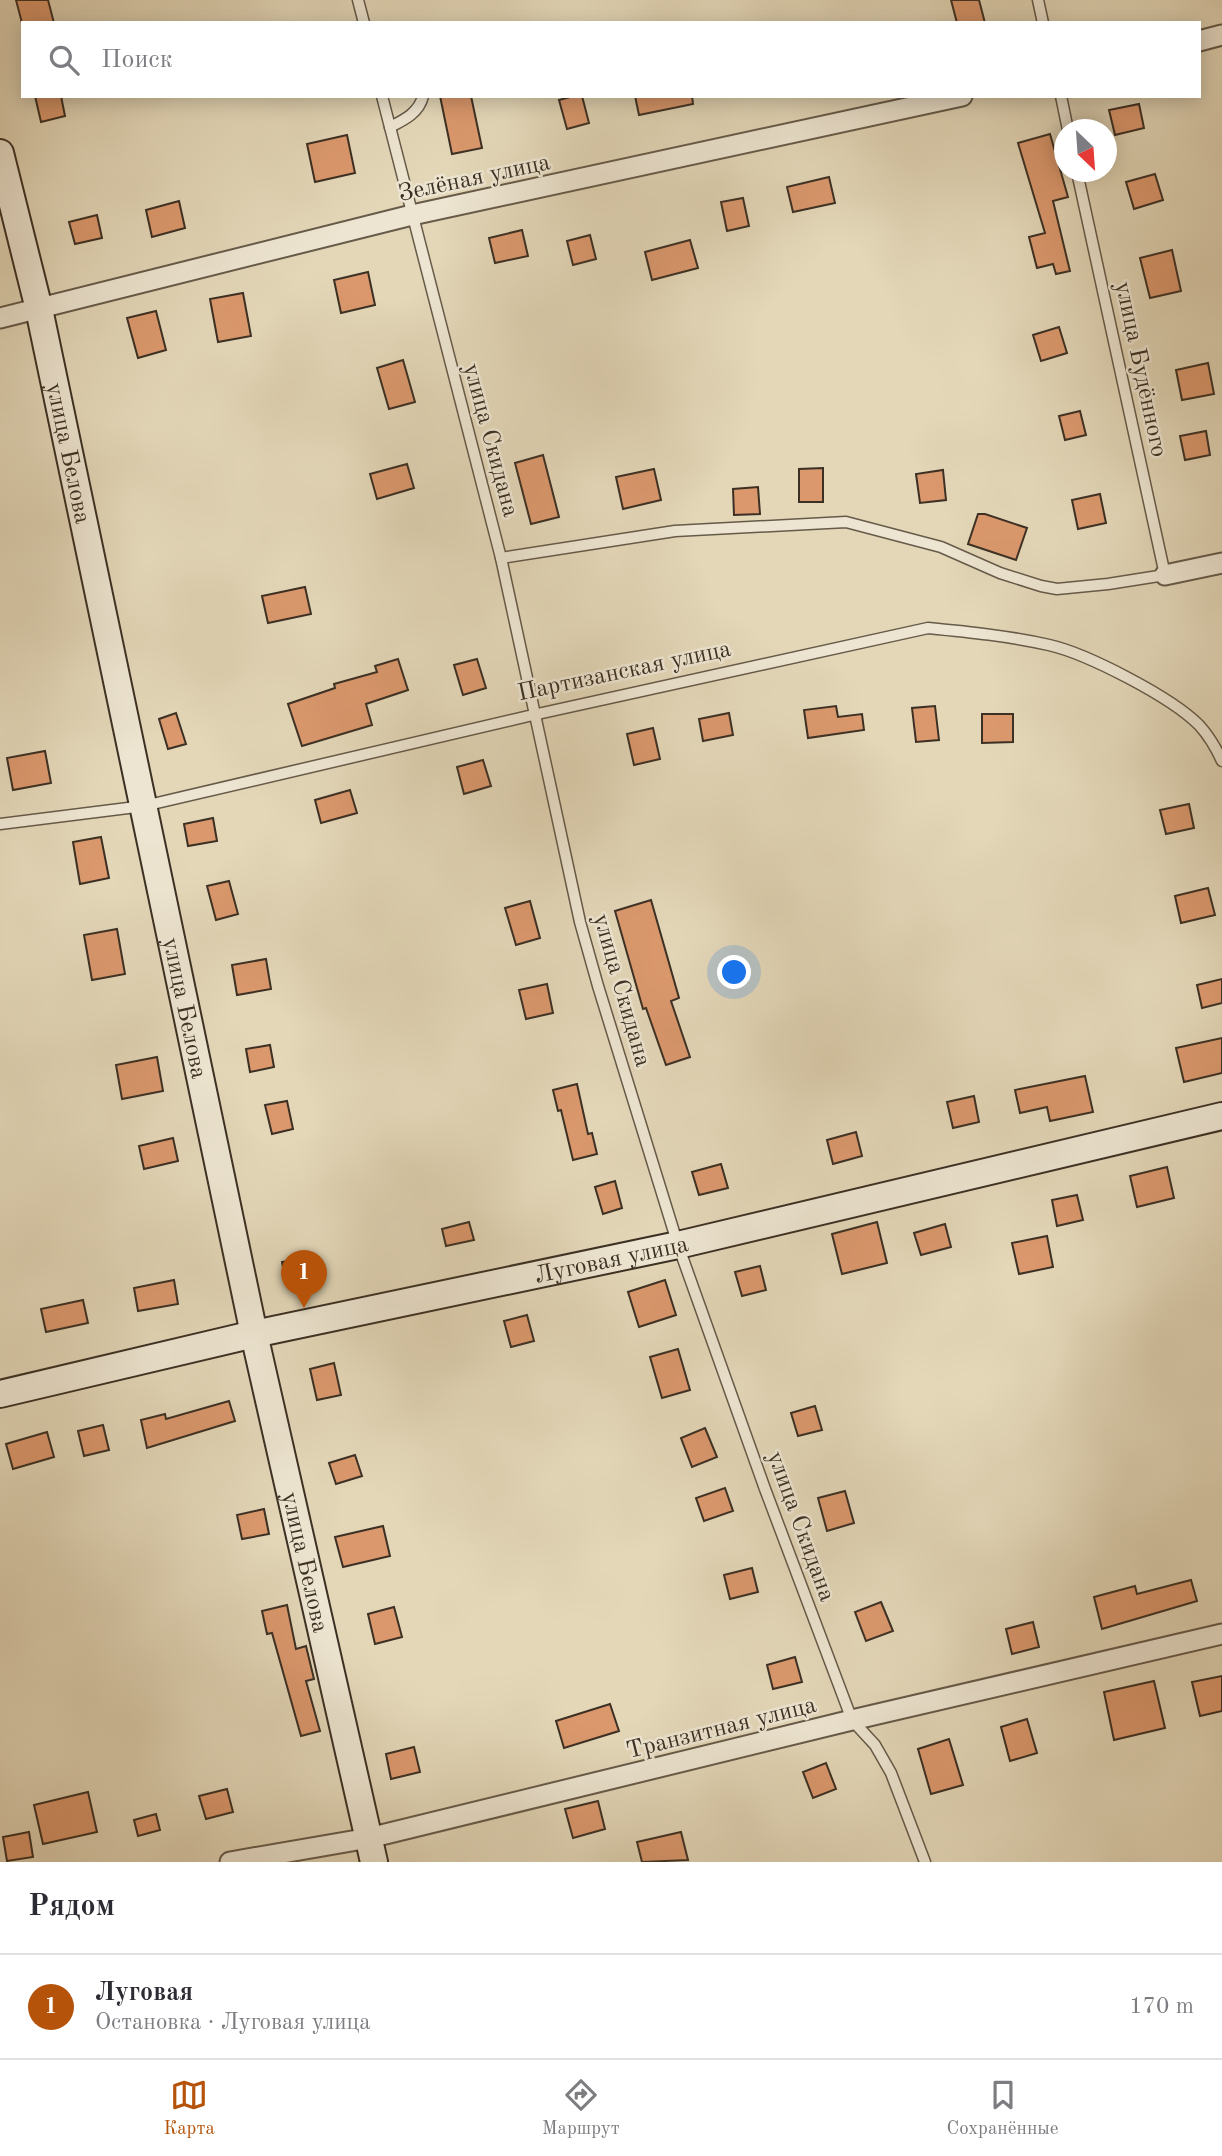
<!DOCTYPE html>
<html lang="ru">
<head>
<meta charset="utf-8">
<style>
	:root { --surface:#fff; --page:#f2f2f3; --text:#2b2b33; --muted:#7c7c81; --line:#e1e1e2; --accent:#b45309 }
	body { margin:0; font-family:"Old Standard TT",serif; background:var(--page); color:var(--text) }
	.compass { position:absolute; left:1054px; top:119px; width:63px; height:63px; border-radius:50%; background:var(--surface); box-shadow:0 4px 18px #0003; rotate:155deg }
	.you { position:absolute; left:735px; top:973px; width:24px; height:24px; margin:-18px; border:5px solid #fff; border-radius:50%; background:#1a73e8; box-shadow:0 0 0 10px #1a73e833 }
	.badge { display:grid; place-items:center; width:46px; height:46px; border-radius:50%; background:var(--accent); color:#fff; font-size:23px; font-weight:700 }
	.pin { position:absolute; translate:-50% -58px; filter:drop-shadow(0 2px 4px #0008) }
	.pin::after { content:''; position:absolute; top:37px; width:24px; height:21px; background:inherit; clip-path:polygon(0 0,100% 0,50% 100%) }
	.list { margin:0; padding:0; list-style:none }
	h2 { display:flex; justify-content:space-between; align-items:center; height:91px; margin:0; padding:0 28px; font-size:30px }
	h2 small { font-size:23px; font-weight:400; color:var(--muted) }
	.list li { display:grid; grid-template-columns:46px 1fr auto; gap:21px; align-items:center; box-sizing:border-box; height:105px; padding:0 28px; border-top:2px solid var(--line) }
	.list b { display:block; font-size:26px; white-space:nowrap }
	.list p { margin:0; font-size:23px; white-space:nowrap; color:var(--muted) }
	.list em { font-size:23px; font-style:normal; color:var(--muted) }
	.icon { flex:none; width:38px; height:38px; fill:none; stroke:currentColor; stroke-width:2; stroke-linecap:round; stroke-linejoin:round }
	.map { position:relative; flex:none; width:1222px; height:1862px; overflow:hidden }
	.search { position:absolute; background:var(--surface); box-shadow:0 4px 18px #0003; left:21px; right:21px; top:21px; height:77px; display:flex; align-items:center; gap:18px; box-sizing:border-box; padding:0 24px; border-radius:0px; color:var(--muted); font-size:26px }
	.sheet { height:196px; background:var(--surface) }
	nav { display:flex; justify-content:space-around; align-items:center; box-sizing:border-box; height:98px; border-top:2px solid var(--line); background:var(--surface); font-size:19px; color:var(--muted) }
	nav a { display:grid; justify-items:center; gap:4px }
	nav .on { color:var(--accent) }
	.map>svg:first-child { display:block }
	.building { fill:#db986d; stroke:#3c3024; stroke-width:2 }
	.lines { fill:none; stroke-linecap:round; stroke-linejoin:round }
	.lane-casing { stroke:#665a49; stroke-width:13 }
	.street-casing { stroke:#665a49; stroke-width:23 }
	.secondary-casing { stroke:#3c3024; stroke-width:30 }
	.lane { stroke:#ede5d1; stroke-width:10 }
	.street { stroke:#ede5d1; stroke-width:19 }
	.secondary { stroke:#ede5d1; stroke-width:26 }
	.labels { text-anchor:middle; stroke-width:5; stroke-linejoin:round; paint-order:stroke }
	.street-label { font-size:24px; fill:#3c3024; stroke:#ede5d1 }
</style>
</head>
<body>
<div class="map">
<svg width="1222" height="1862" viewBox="0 0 1222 1862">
	<rect width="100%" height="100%" fill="#e3d7b8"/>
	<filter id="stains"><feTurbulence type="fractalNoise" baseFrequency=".00286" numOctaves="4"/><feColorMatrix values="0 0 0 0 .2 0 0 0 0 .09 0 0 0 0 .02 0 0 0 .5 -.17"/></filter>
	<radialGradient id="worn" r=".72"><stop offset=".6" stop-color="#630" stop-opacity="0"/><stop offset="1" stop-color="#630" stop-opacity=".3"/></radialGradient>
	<!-- building -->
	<g class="building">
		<path d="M16,0h32l6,23h-32z"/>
		<path d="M951,0h28l6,23h-28z"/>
		<path d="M35,96h26l4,20 -24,6z"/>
		<path d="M440,96h31l11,52 -30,6z"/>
		<path d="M574,96h8l7,27 -22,6 -8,-29z"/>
		<path d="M635,96h57l1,8 -54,11z"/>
		<path d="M1139,104l5,24 -29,7 -6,-25z"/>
		<path d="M1050,134l18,63 -15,4 17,70 -14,3 -3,-10 -16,4 -8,-31 16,-4 -27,-90z"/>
		<path d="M347,135l8,38 -40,9 -8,-38z"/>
		<path d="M1155,174l8,26 -29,9 -8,-27z"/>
		<path d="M829,177l6,26 -42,9 -6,-25z"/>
		<path d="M743,198l6,28 -22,5 -6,-29z"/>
		<path d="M179,201l6,27 -33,9 -6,-27z"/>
		<path d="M97,215l5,23 -27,6 -6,-22z"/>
		<path d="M522,230l6,26 -33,7 -6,-25z"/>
		<path d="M590,235l6,24 -23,6 -6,-24z"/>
		<path d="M690,240l8,28 -46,12 -7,-28z"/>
		<path d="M1172,250l9,41 -31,7 -10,-40z"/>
		<path d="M368,272l7,33 -34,8 -7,-33z"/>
		<path d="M243,293l8,43 -33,6 -8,-43z"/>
		<path d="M156,311l10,39 -28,8 -11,-40z"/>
		<path d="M1059,327l8,26 -26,8 -8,-26z"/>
		<path d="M403,360l12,42 -26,7 -12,-41z"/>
		<path d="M1208,363l6,31 -32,6 -6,-30z"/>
		<path d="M1080,411l6,24 -21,5 -6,-24z"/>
		<path d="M1206,431l4,24 -25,5 -5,-24z"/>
		<path d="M543,455l16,62 -28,7 -16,-61z"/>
		<path d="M407,464l7,24 -37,11 -7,-25z"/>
		<path d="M823,468v34h-24v-33z"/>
		<path d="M654,469l7,31 -38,9 -7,-32z"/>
		<path d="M943,470l3,30 -26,3 -4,-29z"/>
		<path d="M758,487l2,27 -26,1 -1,-26z"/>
		<path d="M1100,494l6,29 -28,6 -6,-29z"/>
		<path d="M978,514h7l42,14 -11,32 -48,-16z"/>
		<path d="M305,587l6,27 -43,9 -6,-27z"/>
		<path d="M398,659l10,31 -42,14 6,21 -70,21 -14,-42 47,-16 -1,-4 43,-12 -2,-6z"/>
		<path d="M477,659l9,29 -23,7 -9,-30z"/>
		<path d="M836,706l2,11 24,-3 2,16 -56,8 -4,-28z"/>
		<path d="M935,706l4,34 -23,2 -4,-34z"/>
		<path d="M176,713l10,31 -18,5 -9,-30z"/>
		<path d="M729,713l4,22 -30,6 -4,-22z"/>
		<path d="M982,714h31v28l-31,1z"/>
		<path d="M653,728l7,31 -26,6 -7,-31z"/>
		<path d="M45,751l6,32 -38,7 -6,-32z"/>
		<path d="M483,760l8,26 -27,8 -7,-27z"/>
		<path d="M350,790l7,23 -36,10 -6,-23z"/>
		<path d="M1189,804l5,24 -28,6 -6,-24z"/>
		<path d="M213,818l4,23 -29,5 -4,-22z"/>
		<path d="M101,837l8,41 -29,6 -7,-42z"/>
		<path d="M229,881l9,33 -22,6 -9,-34z"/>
		<path d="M1208,888l7,27 -34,8 -6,-27z"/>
		<path d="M651,900l28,98 -8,3 19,56 -24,8 -20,-57 -3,1 -28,-98z"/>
		<path d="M530,901l10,37 -24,7 -11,-37z"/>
		<path d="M117,929l8,45 -33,6 -8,-45z"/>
		<path d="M266,959l5,30 -34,6 -5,-30z"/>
		<path d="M1222,979v24l-20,5 -5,-23z"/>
		<path d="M547,984l6,29 -27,6 -7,-29z"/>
		<path d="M1222,1038v35l-38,9 -8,-34z"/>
		<path d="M270,1045l4,22 -24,5 -4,-23z"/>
		<path d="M157,1057l6,34 -41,8 -6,-34z"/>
		<path d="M1085,1076l8,36 -43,9 -3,-14 -27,6 -5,-23z"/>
		<path d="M577,1084l11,50 4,-1 5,21 -24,6 -12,-50 -3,1 -5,-21z"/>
		<path d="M974,1096l5,26 -26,6 -6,-26z"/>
		<path d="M287,1101l6,28 -21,5 -7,-29z"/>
		<path d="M856,1132l6,24 -29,8 -6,-24z"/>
		<path d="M173,1138l5,23 -34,8 -5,-23z"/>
		<path d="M721,1164l7,24 -29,7 -7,-23z"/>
		<path d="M1167,1167l7,31 -37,9 -7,-31z"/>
		<path d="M615,1181l7,27 -19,6 -8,-27z"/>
		<path d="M1077,1195l6,25 -26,6 -5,-26z"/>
		<path d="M469,1222l5,18 -28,6 -4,-17z"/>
		<path d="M877,1222l10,41 -45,11 -10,-40z"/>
		<path d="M945,1224l6,23 -30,8 -7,-22z"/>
		<path d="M1047,1236l6,31 -34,7 -7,-31z"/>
		<path d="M316,1256l3,22 -33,6 -4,-22z"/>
		<path d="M760,1266l6,24 -24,6 -7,-24z"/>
		<path d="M174,1280l4,24 -40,7 -4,-23z"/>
		<path d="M665,1280l11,35 -37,12 -11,-35z"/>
		<path d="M83,1300l5,23 -42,9 -5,-23z"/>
		<path d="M527,1315l7,26 -23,6 -7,-26z"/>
		<path d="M678,1349l12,41 -28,8 -12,-41z"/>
		<path d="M334,1363l7,32 -24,5 -7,-31z"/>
		<path d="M229,1401l6,20 -88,27 -6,-28 24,-6 1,5z"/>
		<path d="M815,1406l7,24 -24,6 -7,-23z"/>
		<path d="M103,1425l6,25 -25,6 -6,-25z"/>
		<path d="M705,1428l12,29 -25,10 -11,-29z"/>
		<path d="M47,1432l7,25 -41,12 -7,-25z"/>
		<path d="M355,1455l7,21 -26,8 -7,-21z"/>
		<path d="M725,1488l8,23 -29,10 -8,-23z"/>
		<path d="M845,1491l9,32 -27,8 -9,-33z"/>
		<path d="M264,1509l5,25 -27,5 -5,-24z"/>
		<path d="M383,1526l7,30 -47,11 -8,-30z"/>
		<path d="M752,1568l6,24 -28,7 -6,-24z"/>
		<path d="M1191,1580l6,21 -95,28 -8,-32 41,-11 2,8z"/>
		<path d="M881,1602l12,29 -27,10 -11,-29z"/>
		<path d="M287,1605l9,44 10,-3 8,33 -8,2 14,50 -19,5 -29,-103 -5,1 -5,-23z"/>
		<path d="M394,1607l8,30 -27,7 -7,-30z"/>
		<path d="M1033,1622l6,25 -27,7 -6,-25z"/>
		<path d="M795,1657l7,25 -29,7 -6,-24z"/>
		<path d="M1222,1676v35l-22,5 -8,-34z"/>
		<path d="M1154,1681l11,47 -51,12 -10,-48z"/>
		<path d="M610,1704l9,27 -55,17 -8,-27z"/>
		<path d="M1027,1719l10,34 -27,8 -9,-34z"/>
		<path d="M949,1739l14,46 -32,9 -13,-45z"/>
		<path d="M414,1747l6,25 -29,7 -5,-25z"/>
		<path d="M826,1763l10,26 -23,9 -10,-26z"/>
		<path d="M227,1789l6,23 -27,7 -7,-23z"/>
		<path d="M88,1792l9,40 -54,12 -9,-39z"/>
		<path d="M598,1801l7,28 -32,9 -8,-29z"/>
		<path d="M156,1814l4,16 -22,6 -4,-16z"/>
		<path d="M29,1832l4,25 -26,4 -4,-24z"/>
		<path d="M681,1832l7,28 -46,2 -5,-20z"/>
	</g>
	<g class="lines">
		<defs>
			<g id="lane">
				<path d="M358,0l6,23"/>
				<path d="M1038,0l5,23"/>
				<path d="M382,96l119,462 79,364 18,64 80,259 87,244 87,231 23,25 16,28 34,89"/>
				<path d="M1061,96l7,34"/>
				<path d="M390,127c14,-7 29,-14 33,-31"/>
				<path d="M501,558l174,-27 171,-9 95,25 59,26 41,13 16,3 51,-5 57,-9 -88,-403"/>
				<path d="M0,824l144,-18 389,-91 395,-87c41,4 81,8 121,17 39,9 122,52 150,80 10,11 17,23 23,36"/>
			</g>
			<g id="street">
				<path d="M1199,41l23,-6"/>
				<path d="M0,318l412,-103 550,-119"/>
				<path d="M1165,575l57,-12"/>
				<path d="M230,1862l139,-24 483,-118 370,-86"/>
			</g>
			<g id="secondary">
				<path id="s1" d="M0,153l39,156 215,1025 120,528"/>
				<path id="s2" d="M0,1394l254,-60 424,-89 544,-129"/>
			</g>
		</defs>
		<!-- lane casing -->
		<use href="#lane" class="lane-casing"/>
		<!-- street casing -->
		<use href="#street" class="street-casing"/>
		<!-- secondary casing -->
		<use href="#secondary" class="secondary-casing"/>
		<!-- lane -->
		<use href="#lane" class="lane"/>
		<!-- street -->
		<use href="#street" class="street"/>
		<!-- secondary -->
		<use href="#secondary" class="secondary"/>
	</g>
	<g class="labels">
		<!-- street labels -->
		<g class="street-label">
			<text transform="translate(474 177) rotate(-12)" y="8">Зелёная улица</text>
			<text transform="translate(1142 369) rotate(78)" y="8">улица Будённого</text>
			<text transform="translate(492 440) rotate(75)" y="8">улица Скидана</text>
			<text dy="8" stroke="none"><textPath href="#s1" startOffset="308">улица Белова</textPath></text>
			<text transform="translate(624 670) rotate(-12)" y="8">Партизанская улица</text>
			<text transform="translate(623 990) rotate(74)" y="8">улица Скидана</text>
			<text dy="8" stroke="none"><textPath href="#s1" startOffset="875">улица Белова</textPath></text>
			<text dy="8" stroke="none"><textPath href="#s2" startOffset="626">Луговая улица</textPath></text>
			<text transform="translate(802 1526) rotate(70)" y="8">улица Скидана</text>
			<text dy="8" stroke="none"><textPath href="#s1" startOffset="1442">улица Белова</textPath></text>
			<text transform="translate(721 1727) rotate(-14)" y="8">Транзитная улица</text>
		</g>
	</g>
	<rect width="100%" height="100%" filter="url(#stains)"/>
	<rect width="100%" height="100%" fill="url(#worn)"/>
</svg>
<svg class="compass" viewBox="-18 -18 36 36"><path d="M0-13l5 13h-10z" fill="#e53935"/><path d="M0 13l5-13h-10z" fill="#7c7c81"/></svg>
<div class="you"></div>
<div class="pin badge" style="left:304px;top:1308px">1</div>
<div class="search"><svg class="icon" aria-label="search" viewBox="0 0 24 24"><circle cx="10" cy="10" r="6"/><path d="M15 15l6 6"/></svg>Поиск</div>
</div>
<section class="sheet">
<h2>Рядом<small></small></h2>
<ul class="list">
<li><span class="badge">1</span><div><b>Луговая</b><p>Остановка · Луговая улица</p></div><em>170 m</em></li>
</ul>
</section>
<nav>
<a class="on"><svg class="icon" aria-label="map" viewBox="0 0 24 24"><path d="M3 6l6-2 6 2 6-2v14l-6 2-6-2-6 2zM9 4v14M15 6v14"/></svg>Карта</a>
<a><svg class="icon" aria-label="directions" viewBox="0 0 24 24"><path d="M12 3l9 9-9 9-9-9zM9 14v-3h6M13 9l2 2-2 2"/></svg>Маршрут</a>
<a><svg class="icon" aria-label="saved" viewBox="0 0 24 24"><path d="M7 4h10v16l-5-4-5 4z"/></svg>Сохранённые</a>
</nav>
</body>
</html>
